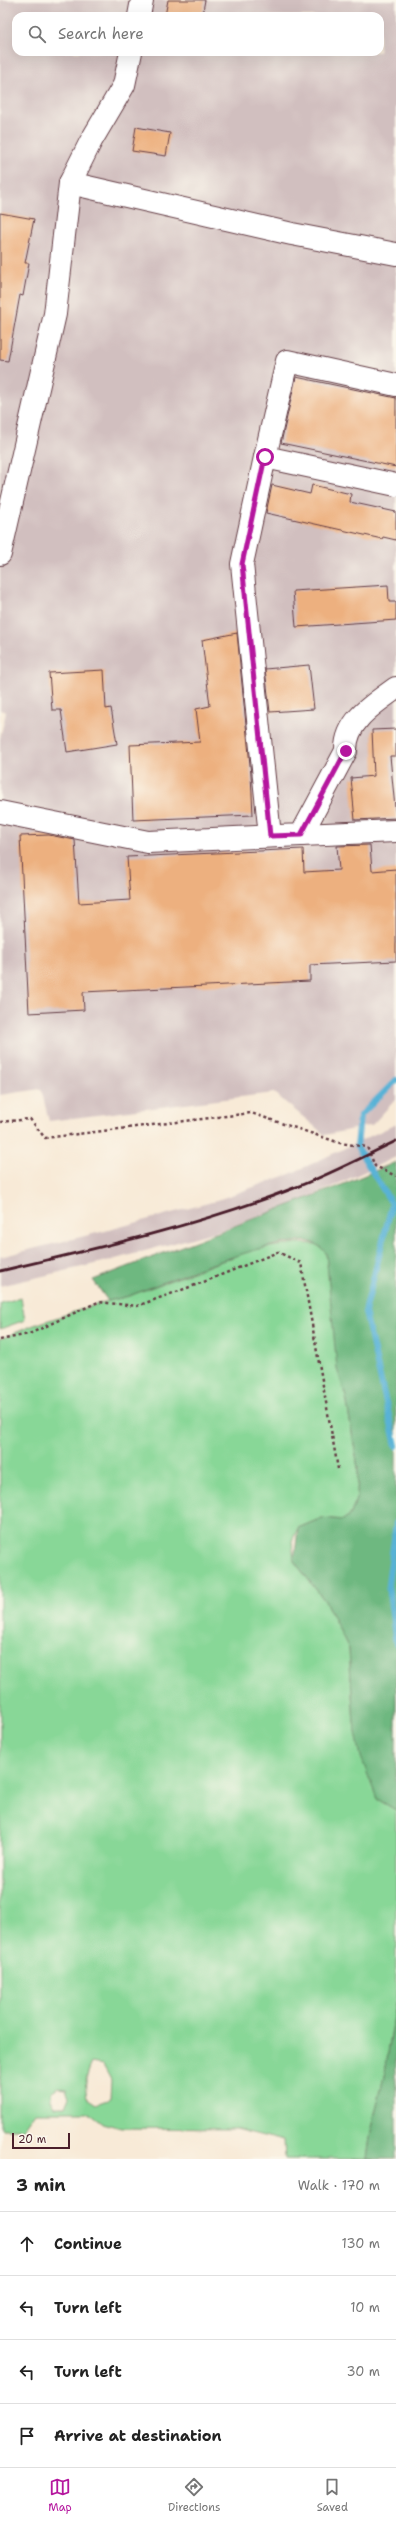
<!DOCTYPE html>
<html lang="en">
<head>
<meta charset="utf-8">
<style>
	:root { --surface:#fff; --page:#f6f6f6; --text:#222; --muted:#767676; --line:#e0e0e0; --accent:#b5179e }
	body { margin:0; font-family:"Shantell Sans",sans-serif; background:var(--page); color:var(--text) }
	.scale { position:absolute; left:12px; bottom:10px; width:58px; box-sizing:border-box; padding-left:4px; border:2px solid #4a1f2b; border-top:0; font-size:11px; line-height:14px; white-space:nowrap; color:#4a1f2b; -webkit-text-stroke:3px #fbf7ec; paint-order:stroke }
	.stop { position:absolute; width:12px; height:12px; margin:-9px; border:3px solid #b5179e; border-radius:50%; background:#fff }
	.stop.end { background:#b5179e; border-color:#fff; box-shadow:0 1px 4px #0008 }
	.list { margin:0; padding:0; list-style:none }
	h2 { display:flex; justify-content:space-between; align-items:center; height:52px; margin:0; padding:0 16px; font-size:17px }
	h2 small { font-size:13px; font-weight:400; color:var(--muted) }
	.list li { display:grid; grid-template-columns:26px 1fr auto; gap:12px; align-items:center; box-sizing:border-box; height:64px; padding:0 16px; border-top:1px solid var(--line) }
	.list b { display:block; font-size:15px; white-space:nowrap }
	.list em { font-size:13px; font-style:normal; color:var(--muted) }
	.icon { flex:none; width:22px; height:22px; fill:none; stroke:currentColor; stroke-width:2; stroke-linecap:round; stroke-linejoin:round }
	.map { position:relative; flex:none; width:396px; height:2159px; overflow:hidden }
	.search { position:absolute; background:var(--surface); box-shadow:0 4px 16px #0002; left:12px; right:12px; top:12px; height:44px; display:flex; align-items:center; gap:10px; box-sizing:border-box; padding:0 14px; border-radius:12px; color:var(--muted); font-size:15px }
	.sheet { height:308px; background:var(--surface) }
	nav { display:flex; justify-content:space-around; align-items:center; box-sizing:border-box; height:56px; border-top:1px solid var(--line); background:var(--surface); font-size:11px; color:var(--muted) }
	nav a { display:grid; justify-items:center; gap:2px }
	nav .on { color:var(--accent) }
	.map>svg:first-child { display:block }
	.industrial { fill:#d1bfbf; fill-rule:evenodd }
	.green { fill:#88d797; stroke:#697b61; fill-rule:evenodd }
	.forest { fill:#6eb880; stroke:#5c6c56 }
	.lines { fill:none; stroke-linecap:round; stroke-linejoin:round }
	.stream { stroke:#58b2d6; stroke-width:6 }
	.building { fill:#edb07f }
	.minor-casing { stroke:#643d45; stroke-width:24 }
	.path { stroke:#643d45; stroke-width:2.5; stroke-dasharray:3 3; stroke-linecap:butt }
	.minor { stroke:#fff; stroke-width:22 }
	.rail { stroke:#4a1f2b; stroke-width:3 }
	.route { stroke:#b5179e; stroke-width:5 }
</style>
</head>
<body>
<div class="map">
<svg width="396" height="2159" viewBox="0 0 396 2159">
	<rect width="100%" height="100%" fill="#fbf7ec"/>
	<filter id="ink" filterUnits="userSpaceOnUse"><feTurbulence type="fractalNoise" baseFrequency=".025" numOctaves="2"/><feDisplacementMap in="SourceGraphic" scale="8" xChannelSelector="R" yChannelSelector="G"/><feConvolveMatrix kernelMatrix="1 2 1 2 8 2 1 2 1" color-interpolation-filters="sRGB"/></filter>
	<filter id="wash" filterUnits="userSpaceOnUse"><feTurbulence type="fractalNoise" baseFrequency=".012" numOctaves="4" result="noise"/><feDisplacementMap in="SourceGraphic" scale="16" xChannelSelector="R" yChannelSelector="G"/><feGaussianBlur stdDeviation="0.9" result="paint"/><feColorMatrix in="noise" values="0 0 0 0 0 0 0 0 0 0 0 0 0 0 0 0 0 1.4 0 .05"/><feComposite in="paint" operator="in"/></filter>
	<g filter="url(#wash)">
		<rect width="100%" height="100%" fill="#f8ead7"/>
		<!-- industrial -->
		<g class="industrial">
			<path d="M0,0h396v1099l-24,26 -47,10 -51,-42 -225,28 -8,-32 -41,6v-357l6,-26 -6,-2zM16,16h364v36h-364z"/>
			<path d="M396,1124v33l-95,44 -80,29 -109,30 -112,26v-29l105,-26 107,-29 78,-28z"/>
		</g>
		<!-- green -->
		<g class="green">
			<path d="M296,1243l20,1 10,8 12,117 8,28 12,71 -1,28 -6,18 -8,6 -21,-2 -24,10 -6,13 2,20 31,40 24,48 5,74 23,76 19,11v194l-11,68 -14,59 -4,28h-82l-1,-18 -49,-12 -114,-1 -19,-5 -14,-11h-53l-12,17h-23v-790l34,-14 70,-23 25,-6 122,-46zM92,2063l11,2 8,15 -1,19 -14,5 -9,-6c-3,-14 -1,-22 5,-35zM58,2087l8,1 3,9 -4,10h-10l-4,-7v-8z"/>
			<path d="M21,1298l4,22 -25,9v-26z"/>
		</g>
		<!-- forest -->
		<g class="forest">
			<path d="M396,1162v648l-19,-11 -16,-42 -7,-34 -5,-74 -24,-48 -31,-40 4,-33 24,-10 21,2 8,-6 6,-18 1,-28 -12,-71 -9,-28 -11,-116c-3,-3 -6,-7 -10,-9 -27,-15 -156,40 -187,52l-21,5 -15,-21 246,-94z"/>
			<path d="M396,2004v155h-29l4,-28 14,-59z"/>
		</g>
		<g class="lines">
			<!-- stream -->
			<g class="stream">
				<path d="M396,1080l-36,36 -3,31 35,57 -27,108 31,134"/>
				<path d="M396,1523l-8,62 8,59"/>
			</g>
		</g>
		<g id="blocks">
			<!-- building -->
			<g class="building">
				<path d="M168,0h37l-3,16h-37z"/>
				<path d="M136,127l34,6 -4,23 -34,-5z"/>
				<path d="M0,213l34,6 -9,44h4l-6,33 -3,-1 -12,66 -8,-1z"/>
				<path d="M296,377l100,21v69l-115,-24z"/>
				<path d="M272,485l38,9 2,-9 39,9 -1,8 46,10v28l-13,-3 -1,2 -116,-26z"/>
				<path d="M388,585l1,17h7v18l-100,7 -3,-36z"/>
				<path d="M237,633l14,142 2,40 -120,5 -3,-75 70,-3 -4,-33 14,-3 -8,-66z"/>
				<path d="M309,665l5,44 -44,3 -5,-43z"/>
				<path d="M104,670l2,39 5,-1 6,36 -50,8 -6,-42h-9l-3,-37z"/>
				<path d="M396,729v27h-6l6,62 -41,2 -4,-42 23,-2 -2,-46z"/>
				<path d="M49,835l26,5 4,63 51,-3 -3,-43 176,-8 1,23 35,-2 -2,-24 33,-1 2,26 24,-2v92l-86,4v16l-227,11 1,18 -55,3 -9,-177z"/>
			</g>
		</g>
	</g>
	<g filter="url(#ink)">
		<use href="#blocks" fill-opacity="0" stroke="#643d45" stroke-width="1"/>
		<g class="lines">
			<defs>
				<g id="minor">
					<path d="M139,16l3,-16"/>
					<path d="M70,183l222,51 104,20"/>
					<path d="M265,457l22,-96 109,24"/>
					<path d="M0,554l55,-240 15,-131 21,-42 33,-56 7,-33"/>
					<path d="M0,812l148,30 153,-7 45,-84c-1,-30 28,-47 50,-63"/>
					<path d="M301,835l95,-4"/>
					<path d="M270,836l-28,-272 23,-107 131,28"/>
				</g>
			</defs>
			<!-- minor casing -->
			<use href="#minor" class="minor-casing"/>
			<!-- path -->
			<g class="path">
				<path d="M0,1122l30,-3 15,19 206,-25 89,30 27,4 8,19 21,10"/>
				<path d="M0,1340l29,-6 69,-32 39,4 64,-23 77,-31 23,11 37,206"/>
			</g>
			<!-- minor -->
			<use href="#minor" class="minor"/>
			<!-- rail -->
			<path class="rail" d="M0,1271c99,-23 199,-46 294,-83 35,-13 69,-31 102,-47"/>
		</g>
	</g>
	<g class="lines" filter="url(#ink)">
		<!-- route -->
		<path class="route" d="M265,457l-23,107 28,272 31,-1 45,-84"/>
	</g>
</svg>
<div class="scale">20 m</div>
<div class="stop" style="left:265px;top:457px"></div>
<div class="stop end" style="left:346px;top:751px"></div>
<div class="search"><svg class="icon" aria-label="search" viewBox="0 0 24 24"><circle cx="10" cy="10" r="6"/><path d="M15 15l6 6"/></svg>Search here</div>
</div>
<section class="sheet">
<h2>3 min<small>Walk · 170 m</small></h2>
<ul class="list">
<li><svg class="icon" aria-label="ahead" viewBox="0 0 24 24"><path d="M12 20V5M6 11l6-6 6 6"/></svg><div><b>Continue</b></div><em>130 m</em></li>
<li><svg class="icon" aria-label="left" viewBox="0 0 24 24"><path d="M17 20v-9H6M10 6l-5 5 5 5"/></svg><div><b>Turn left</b></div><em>10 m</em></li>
<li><svg class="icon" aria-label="left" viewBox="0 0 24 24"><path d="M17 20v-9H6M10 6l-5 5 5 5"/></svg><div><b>Turn left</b></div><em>30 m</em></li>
<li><svg class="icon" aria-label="arrive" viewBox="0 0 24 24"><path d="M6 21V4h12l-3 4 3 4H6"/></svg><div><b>Arrive at destination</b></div></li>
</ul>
</section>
<nav>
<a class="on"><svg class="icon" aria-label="map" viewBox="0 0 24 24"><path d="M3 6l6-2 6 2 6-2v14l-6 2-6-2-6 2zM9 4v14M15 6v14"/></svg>Map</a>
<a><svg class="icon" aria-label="directions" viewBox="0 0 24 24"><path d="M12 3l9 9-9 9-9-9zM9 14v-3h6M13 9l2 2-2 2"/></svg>Directions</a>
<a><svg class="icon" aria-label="saved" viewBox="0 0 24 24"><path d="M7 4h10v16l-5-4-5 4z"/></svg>Saved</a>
</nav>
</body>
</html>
